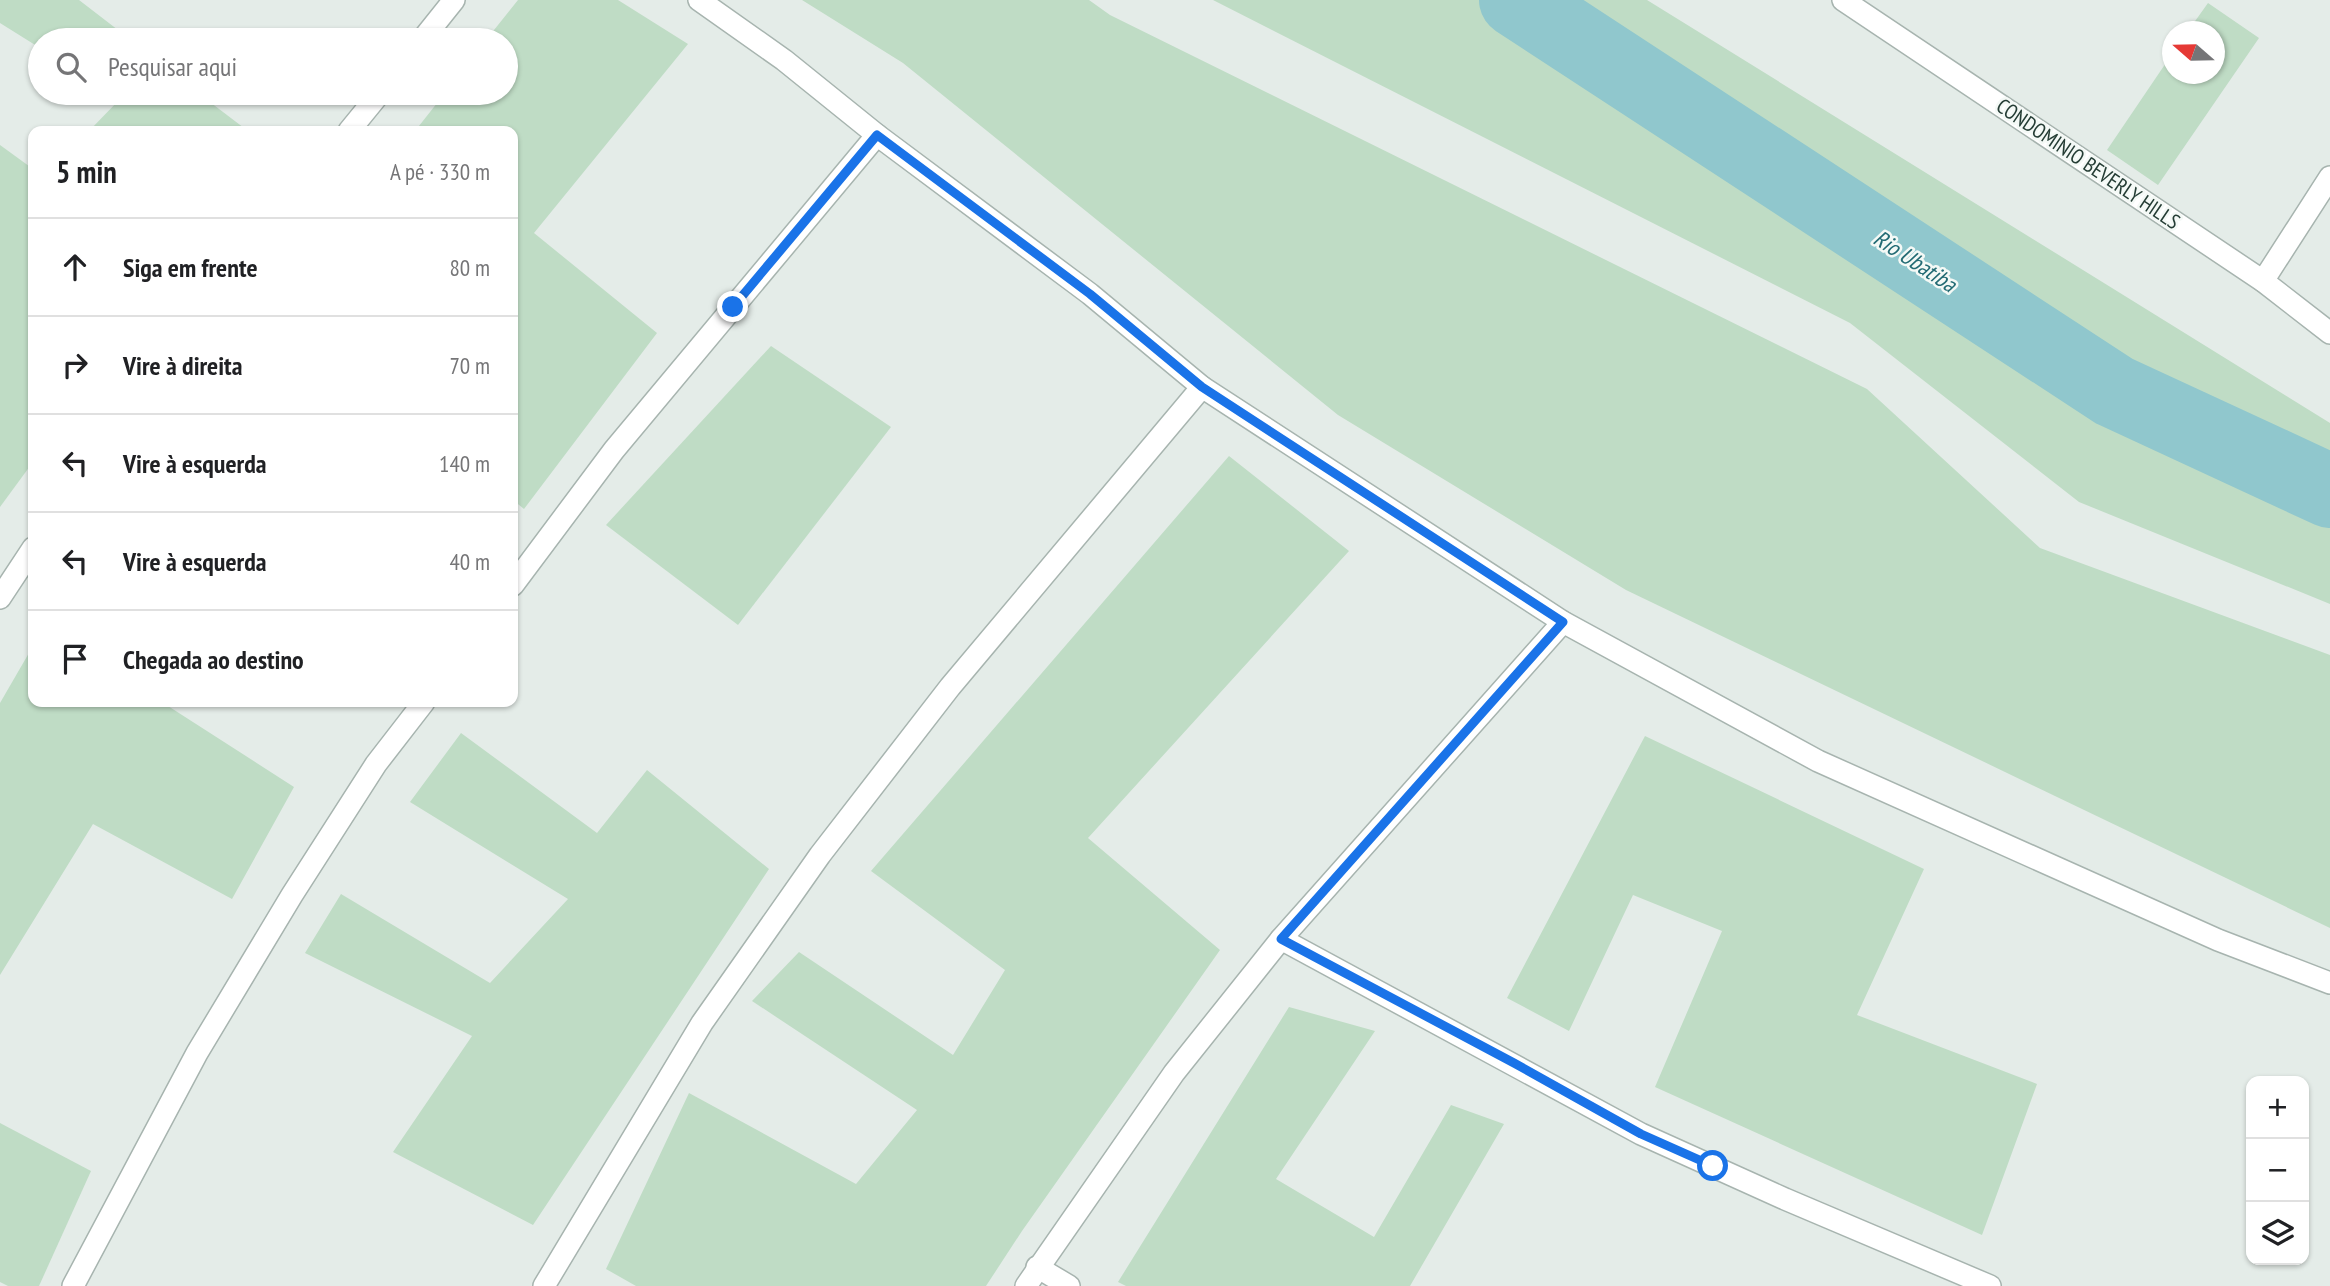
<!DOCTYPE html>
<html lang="pt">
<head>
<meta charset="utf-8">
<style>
	:root { --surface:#fff; --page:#f6f6f6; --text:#202124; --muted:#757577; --line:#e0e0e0 }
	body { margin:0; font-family:"PT Sans Narrow",sans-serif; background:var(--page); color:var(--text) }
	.controls { position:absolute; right:21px; bottom:21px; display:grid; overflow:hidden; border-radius:14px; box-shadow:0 2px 5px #0004 }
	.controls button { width:63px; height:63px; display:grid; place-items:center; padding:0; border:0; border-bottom:2px solid var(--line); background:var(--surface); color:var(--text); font:35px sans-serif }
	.compass { position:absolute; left:2162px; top:21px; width:63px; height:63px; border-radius:50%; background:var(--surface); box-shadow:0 2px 5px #0004; rotate:290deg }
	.stop { position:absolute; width:21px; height:21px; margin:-16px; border:5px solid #1a73e8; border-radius:50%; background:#fff }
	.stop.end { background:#1a73e8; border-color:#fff; box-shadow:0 2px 7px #0008 }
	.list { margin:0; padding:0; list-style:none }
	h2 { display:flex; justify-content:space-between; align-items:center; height:91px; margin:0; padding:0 28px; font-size:30px }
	h2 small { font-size:23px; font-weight:400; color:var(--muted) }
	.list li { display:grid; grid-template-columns:46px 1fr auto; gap:21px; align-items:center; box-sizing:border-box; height:98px; padding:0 28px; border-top:2px solid var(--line) }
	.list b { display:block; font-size:26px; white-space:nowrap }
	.list em { font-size:23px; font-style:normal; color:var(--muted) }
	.icon { flex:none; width:38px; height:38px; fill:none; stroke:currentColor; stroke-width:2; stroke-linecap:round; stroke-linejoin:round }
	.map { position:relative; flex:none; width:2330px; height:1286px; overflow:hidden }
	.search { position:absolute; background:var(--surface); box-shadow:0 2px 5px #0004; left:28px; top:28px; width:490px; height:77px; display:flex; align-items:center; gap:18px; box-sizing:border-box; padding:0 24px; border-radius:38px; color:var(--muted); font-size:26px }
	.panel { position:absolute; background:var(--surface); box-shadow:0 2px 5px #0004; left:28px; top:126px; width:490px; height:581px; border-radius:14px }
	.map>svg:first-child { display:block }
	.green { fill:#bfdcc5 }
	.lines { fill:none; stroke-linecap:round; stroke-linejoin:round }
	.river { stroke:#90c7cd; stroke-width:74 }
	.minor-casing { stroke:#a7b4af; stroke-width:24 }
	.minor { stroke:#fff; stroke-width:21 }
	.route { stroke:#1a73e8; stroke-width:9 }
	.labels { text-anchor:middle; stroke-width:5; stroke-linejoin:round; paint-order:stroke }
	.street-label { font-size:21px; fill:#253d35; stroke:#f4f9f6 }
	.water-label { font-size:23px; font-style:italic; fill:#236b74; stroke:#f4f9f6 }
</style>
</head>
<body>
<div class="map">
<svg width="2330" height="1286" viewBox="0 0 2330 1286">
	<rect width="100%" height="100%" fill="#e4ece8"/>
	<!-- green -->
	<g class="green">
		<path d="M0,0h79l52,40h-91v8l-40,-25z"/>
		<path d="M518,0h100l70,44 -154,189 123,100 -133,176 -11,-9v-369h-98l30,-38h61v-53h-20z"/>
		<path d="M802,0h287l21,15 757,374 173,159 290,107v273l-704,-338 -288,-175 -435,-352z"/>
		<path d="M1213,0h434l683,423v181l-251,-102 -229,-179z"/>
		<path d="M2208,3l51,35 -101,147 -51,-35 65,-96v20h42v-42l-26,-1z"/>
		<path d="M113,93h85l50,38h-159l32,-33z"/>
		<path d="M0,145l33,24v293l-33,45z"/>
		<path d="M771,346l120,81 -153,198 -132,-100z"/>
		<path d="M1229,456l120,95 -261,287 132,112 -198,281 -36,55h-350l-30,-17 83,-176 167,91 61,-74 -165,-109 47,-49 154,103 52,-85 -134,-99z"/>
		<path d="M33,646v56h137l-2,4 126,81 -62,112 -139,-75 -93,151v-272z"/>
		<path d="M461,733l136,100 50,-63 122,99 -236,356 -140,-73 79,-116 -167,-83 36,-59 149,89 78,-84 -158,-97z"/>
		<path d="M1645,736l279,133 -67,146 180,69 -55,151 -327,-148 67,-156 -89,-36 -64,136 -62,-33z"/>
		<path d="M1289,1007l86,24 -99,148 98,58 77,-132 53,19 -94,162h-284l-8,-4z"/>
		<path d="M0,1123l91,48 -52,115h-31l-8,-4z"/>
	</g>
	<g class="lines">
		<!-- river -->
		<path class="river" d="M1516,0l598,391 216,100"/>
		<defs>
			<g id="minor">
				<path d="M699,0l85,60 93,75 213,159 112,93 361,235 255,139 400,179 112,43"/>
				<path d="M1843,0l420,281 67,52"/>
				<path d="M422,40l32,-40"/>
				<path d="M349,131l31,-38"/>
				<path d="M2263,281l67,-104"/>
				<path d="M513,585l101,-135 263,-315"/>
				<path d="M0,598l33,-50"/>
				<path d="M1281,939l360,195 144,65 205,87"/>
				<path d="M1037,1267l32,19"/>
				<path d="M73,1286l124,-233 95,-158 84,-131 48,-62"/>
				<path d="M544,1286l158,-263 118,-168 130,-168 252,-300"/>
				<path d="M1026,1286l148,-213 107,-134 282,-317"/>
			</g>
		</defs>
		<!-- minor casing -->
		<use href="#minor" class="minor-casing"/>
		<!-- minor -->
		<use href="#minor" class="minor"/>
	</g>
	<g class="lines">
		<!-- route -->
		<path class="route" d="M733,307l144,-172 213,159 112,93 361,235 -282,317 233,124 127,71 72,32"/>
	</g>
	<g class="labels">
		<!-- street labels -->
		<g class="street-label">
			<text transform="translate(2088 164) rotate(34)" y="7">CONDOMINIO BEVERLY HILLS</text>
		</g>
		<!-- water labels -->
		<g class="water-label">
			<text transform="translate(1915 261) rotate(33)" y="8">Rio Ubatiba</text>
		</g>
	</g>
</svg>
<div class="controls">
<button>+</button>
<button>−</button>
<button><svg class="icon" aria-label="layers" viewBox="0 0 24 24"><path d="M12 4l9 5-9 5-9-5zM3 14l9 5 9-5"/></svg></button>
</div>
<svg class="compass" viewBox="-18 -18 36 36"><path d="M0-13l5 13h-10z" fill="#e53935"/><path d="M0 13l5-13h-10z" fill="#757577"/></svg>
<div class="stop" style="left:1713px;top:1166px"></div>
<div class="stop end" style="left:733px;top:307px"></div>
<div class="search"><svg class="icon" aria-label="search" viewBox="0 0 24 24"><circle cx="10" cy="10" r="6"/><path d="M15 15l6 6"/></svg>Pesquisar aqui</div>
<section class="panel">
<h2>5 min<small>A pé · 330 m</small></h2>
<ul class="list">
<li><svg class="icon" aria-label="ahead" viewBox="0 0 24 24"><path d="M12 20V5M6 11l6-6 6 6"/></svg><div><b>Siga em frente</b></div><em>80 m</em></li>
<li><svg class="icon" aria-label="right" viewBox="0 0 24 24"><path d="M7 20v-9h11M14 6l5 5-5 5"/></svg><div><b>Vire à direita</b></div><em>70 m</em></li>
<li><svg class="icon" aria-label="left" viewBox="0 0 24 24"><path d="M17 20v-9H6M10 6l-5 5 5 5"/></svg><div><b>Vire à esquerda</b></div><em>140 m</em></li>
<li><svg class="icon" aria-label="left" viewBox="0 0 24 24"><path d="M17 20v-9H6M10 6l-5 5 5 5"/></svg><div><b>Vire à esquerda</b></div><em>40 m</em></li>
<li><svg class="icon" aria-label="arrive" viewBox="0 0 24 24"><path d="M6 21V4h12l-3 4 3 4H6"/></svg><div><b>Chegada ao destino</b></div></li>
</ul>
</section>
</div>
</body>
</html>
